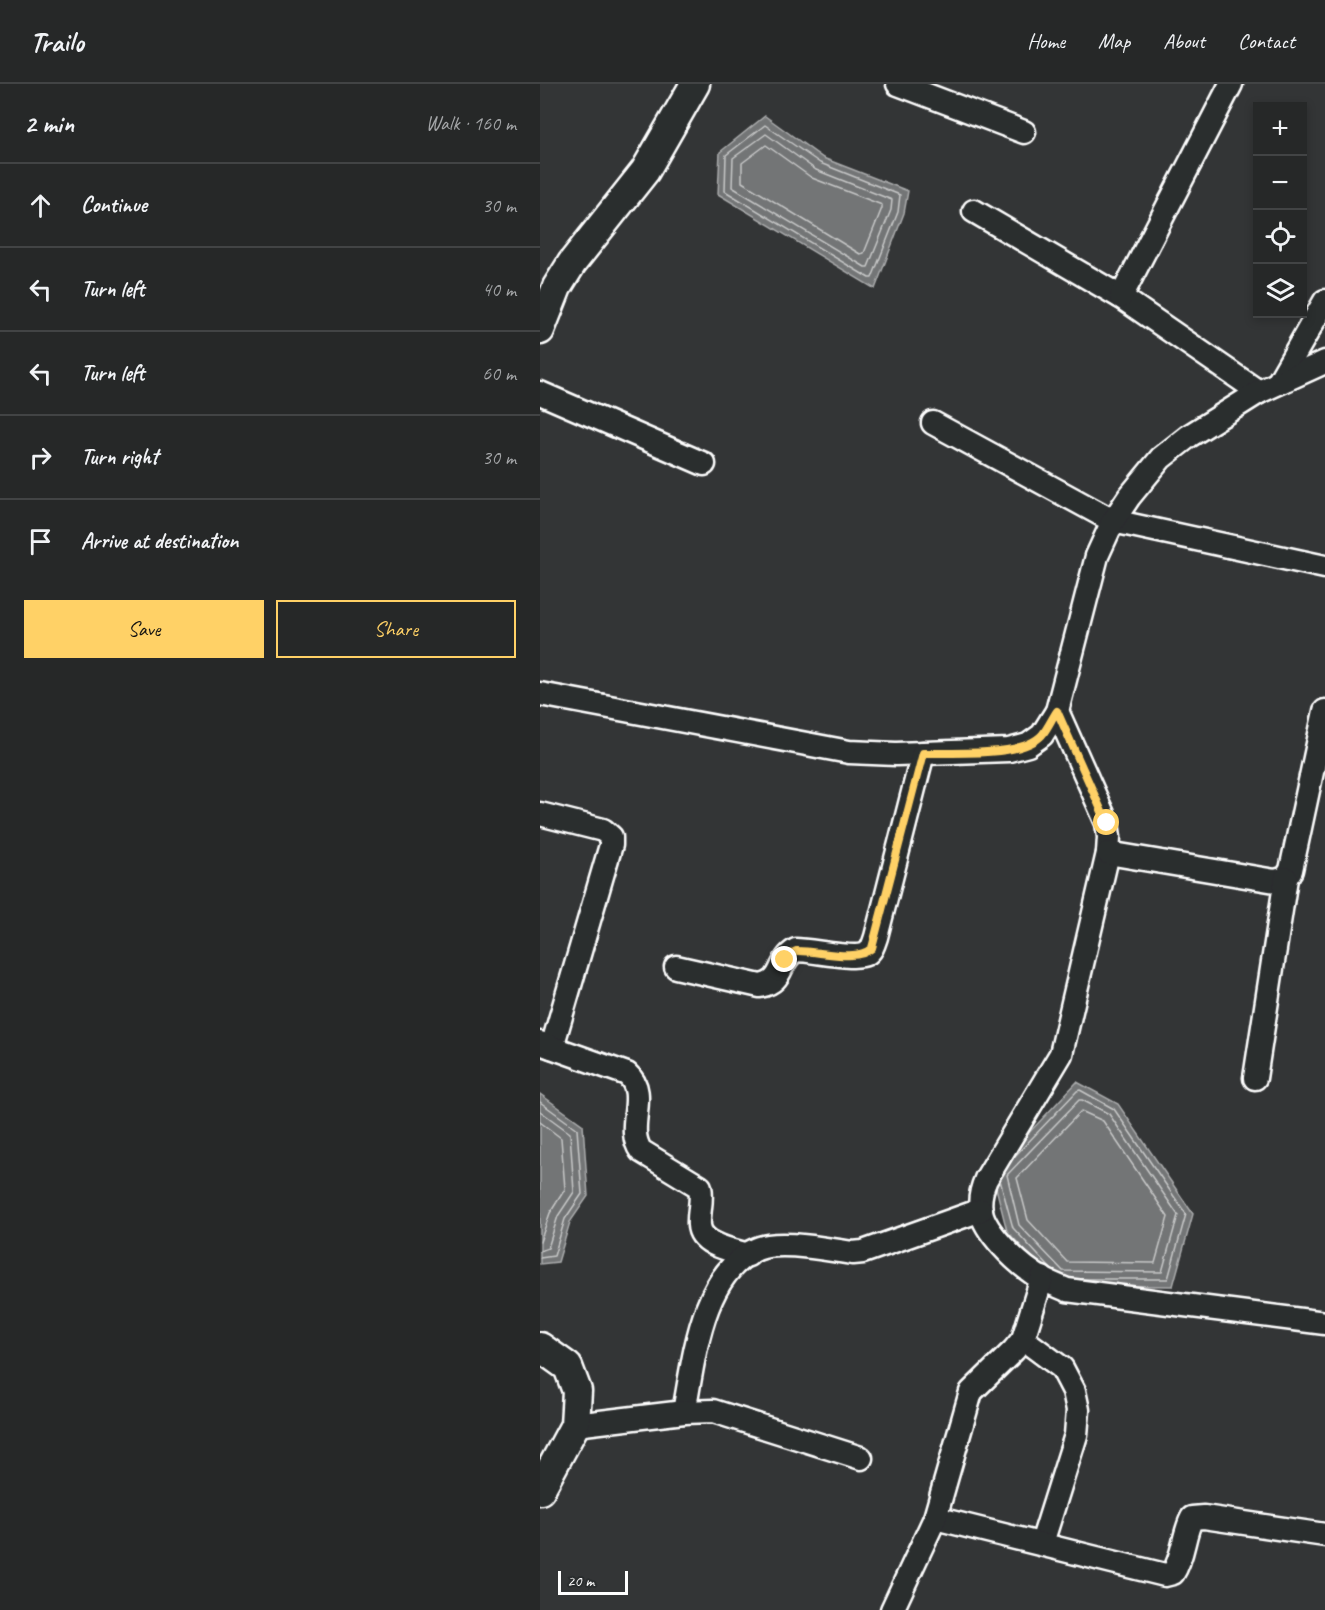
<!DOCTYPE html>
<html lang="en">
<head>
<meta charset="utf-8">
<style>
	:root { --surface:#262828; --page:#323434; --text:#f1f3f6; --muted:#a4a6a8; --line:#424445; --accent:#ffd166 }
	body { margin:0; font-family:Caveat,sans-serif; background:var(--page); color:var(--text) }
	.controls { position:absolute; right:18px; top:18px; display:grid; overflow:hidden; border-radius:0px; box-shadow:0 3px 9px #0003 }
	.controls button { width:54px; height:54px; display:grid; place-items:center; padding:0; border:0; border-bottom:2px solid var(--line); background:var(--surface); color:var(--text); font:30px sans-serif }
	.scale { position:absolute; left:18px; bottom:15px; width:70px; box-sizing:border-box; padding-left:6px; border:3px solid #fff; border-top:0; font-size:16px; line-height:21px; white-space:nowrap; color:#fff; -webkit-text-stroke:4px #2a2d2e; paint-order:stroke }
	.stop { position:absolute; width:18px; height:18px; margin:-14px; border:4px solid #ffd166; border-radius:50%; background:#fff }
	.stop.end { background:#ffd166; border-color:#fff; box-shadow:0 2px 6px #0008 }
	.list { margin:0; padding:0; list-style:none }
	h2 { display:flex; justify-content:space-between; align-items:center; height:78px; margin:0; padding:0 24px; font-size:26px }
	h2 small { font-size:20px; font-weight:400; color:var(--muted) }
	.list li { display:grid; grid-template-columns:39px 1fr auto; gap:18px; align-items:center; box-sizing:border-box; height:84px; padding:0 24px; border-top:2px solid var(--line) }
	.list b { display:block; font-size:22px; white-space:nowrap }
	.list em { font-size:20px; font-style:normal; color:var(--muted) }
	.actions { display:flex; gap:12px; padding:18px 24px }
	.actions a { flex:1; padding:14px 0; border:2px solid var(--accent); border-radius:0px; text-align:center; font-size:21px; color:var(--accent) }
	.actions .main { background:var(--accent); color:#111 }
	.icon { flex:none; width:33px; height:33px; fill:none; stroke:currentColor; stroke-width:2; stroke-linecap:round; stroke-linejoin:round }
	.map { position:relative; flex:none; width:785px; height:1526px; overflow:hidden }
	header { display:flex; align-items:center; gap:36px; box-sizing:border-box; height:84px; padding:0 30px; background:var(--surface); border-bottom:2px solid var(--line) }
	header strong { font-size:28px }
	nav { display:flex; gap:33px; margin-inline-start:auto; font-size:21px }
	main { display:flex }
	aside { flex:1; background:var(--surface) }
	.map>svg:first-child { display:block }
	.water { fill:#737576; stroke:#abacad; stroke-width:1.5 }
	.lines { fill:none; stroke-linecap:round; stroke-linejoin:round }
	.shore { stroke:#c7c8c8; stroke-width:1.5 }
	.minor-casing { stroke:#fff; stroke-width:27 }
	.major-casing { stroke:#fff; stroke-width:33 }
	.minor { stroke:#2a2d2e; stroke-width:22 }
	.major { stroke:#2a2d2e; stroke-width:28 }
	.route { stroke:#ffd166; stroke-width:8 }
</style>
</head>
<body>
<header>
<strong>Trailo</strong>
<nav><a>Home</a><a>Map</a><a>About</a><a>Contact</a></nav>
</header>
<main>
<aside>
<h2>2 min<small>Walk · 160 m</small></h2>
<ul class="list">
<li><svg class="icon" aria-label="ahead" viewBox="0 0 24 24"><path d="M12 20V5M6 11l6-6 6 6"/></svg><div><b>Continue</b></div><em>30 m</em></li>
<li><svg class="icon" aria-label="left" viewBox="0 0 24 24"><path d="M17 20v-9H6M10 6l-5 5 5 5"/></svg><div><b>Turn left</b></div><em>40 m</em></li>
<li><svg class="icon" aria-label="left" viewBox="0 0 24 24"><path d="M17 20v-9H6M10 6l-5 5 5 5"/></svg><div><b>Turn left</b></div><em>60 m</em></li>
<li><svg class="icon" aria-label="right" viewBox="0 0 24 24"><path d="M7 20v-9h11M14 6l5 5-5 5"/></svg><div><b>Turn right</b></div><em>30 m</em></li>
<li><svg class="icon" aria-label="arrive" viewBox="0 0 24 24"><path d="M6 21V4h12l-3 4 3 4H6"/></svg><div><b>Arrive at destination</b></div></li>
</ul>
<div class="actions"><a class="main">Save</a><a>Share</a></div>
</aside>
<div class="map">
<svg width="785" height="1526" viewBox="0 0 785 1526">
	<rect width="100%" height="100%" fill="#333536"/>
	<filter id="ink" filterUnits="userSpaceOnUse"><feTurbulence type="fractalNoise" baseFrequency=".0167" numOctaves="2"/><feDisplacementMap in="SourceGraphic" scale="12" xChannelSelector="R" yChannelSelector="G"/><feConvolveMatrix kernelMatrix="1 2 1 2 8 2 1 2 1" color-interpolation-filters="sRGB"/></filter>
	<g filter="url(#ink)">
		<!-- water -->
		<g class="water">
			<path d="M225,32l58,42 85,33 -4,22 -29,76 -157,-95 2,-42z"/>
			<path d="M537,998l41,22 75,110 -20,72 -116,-1 -50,-54 -15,-59z"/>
			<path d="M0,1010l43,31 5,71 -18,26 -12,40 -18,2z"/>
		</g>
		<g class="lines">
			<!-- shore -->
			<g class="shore">
				<path d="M225,41l55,38 80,32 -2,17 -26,66h-3l-144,-87 1,-36z"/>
				<path d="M226,50l50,36 76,30 -1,10 -23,57h-3l-133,-80 1,-29z"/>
				<path d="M226,61l46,33 70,27v3l-18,45 -4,1 -118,-72v-19z"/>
				<path d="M539,1016h3l27,14 69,101 -16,57 -99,-1 -44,-46 -12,-50z"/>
				<path d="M0,1018l37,27 5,65 -17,25 -11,37 -14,2"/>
				<path d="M0,1027l30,22 4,59 -16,24 -10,32 -8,3"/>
				<path d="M541,1027l22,10 65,96 -13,46 -88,-1 -39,-42 -11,-42z"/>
				<path d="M0,1038l21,16 4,51 -15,24 -10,29"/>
				<path d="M474,1073l63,-66 3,-1 34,19 72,105 -18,65h-88"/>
				<path d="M460,1096l13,48 37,40"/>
			</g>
			<defs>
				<g id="minor">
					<path d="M358,0l126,48"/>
					<path d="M434,127l147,86 138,95"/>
					<path d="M581,213l110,-213"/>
					<path d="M738,299l47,-82"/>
					<path d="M0,309l164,71"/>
					<path d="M393,339l180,98 212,46"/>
					<path d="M0,610l309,58 47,2 113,-4 19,-5 14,-10 15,-24 40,-155 16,-35 16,-24 32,-39 28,-22 70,-44 66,-30"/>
					<path d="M517,627l50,112 2,14 -1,16 -47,201 -75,125c-4,9 -7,21 -5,32 4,21 35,51 53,63 10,7 22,11 33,16l258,33"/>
					<path d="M0,730l63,16 8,7v8l-59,202"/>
					<path d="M568,769l167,28 11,-3 5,-8 34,-159"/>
					<path d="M136,883l84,19c25,-4 17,-25 36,-36 16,0 58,10 70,4 6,-3 8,-11 10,-17l47,-184"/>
					<path d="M0,959l87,31c23,20 -3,53 14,77l59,36c3,13 -2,25 -1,38 1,20 33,25 49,30"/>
					<path d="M715,994l31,-200"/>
					<path d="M483,1255l39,29 12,23 4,19 -2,25 -34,108"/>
					<path d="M144,1328c10,-52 17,-139 73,-163 22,-10 72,1 96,4l10,-1 118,-42"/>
					<path d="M35,1341l109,-13 29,-1 148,47"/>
					<path d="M395,1434l230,57 8,-2c11,-17 10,-38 19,-55l12,-1 121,18"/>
					<path d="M352,1526l43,-92 36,-126 43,-42 9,-11 19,-61"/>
				</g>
				<g id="major">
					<path d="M0,246l17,-43 15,-24 73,-92 50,-87"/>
					<path d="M0,1263l28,20 9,24 -2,34 -35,65"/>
				</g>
			</defs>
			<!-- minor casing -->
			<use href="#minor" class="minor-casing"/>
			<!-- major casing -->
			<use href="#major" class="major-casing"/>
			<!-- minor -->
			<use href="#minor" class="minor"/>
			<!-- major -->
			<use href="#major" class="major"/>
		</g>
	</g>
	<g class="lines" filter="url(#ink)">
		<!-- route -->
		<path class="route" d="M245,876l5,-6 6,-3c21,-1 60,12 76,-3l51,-195c30,-1 98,5 119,-18 6,-7 10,-17 15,-24l50,112"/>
	</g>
</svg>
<div class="controls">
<button>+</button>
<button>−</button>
<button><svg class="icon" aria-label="locate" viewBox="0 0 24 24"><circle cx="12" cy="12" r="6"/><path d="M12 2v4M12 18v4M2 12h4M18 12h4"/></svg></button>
<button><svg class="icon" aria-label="layers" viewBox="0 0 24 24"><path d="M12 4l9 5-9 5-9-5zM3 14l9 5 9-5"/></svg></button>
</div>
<div class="scale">20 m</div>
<div class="stop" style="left:567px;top:739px"></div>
<div class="stop end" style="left:245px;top:876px"></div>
</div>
</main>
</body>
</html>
